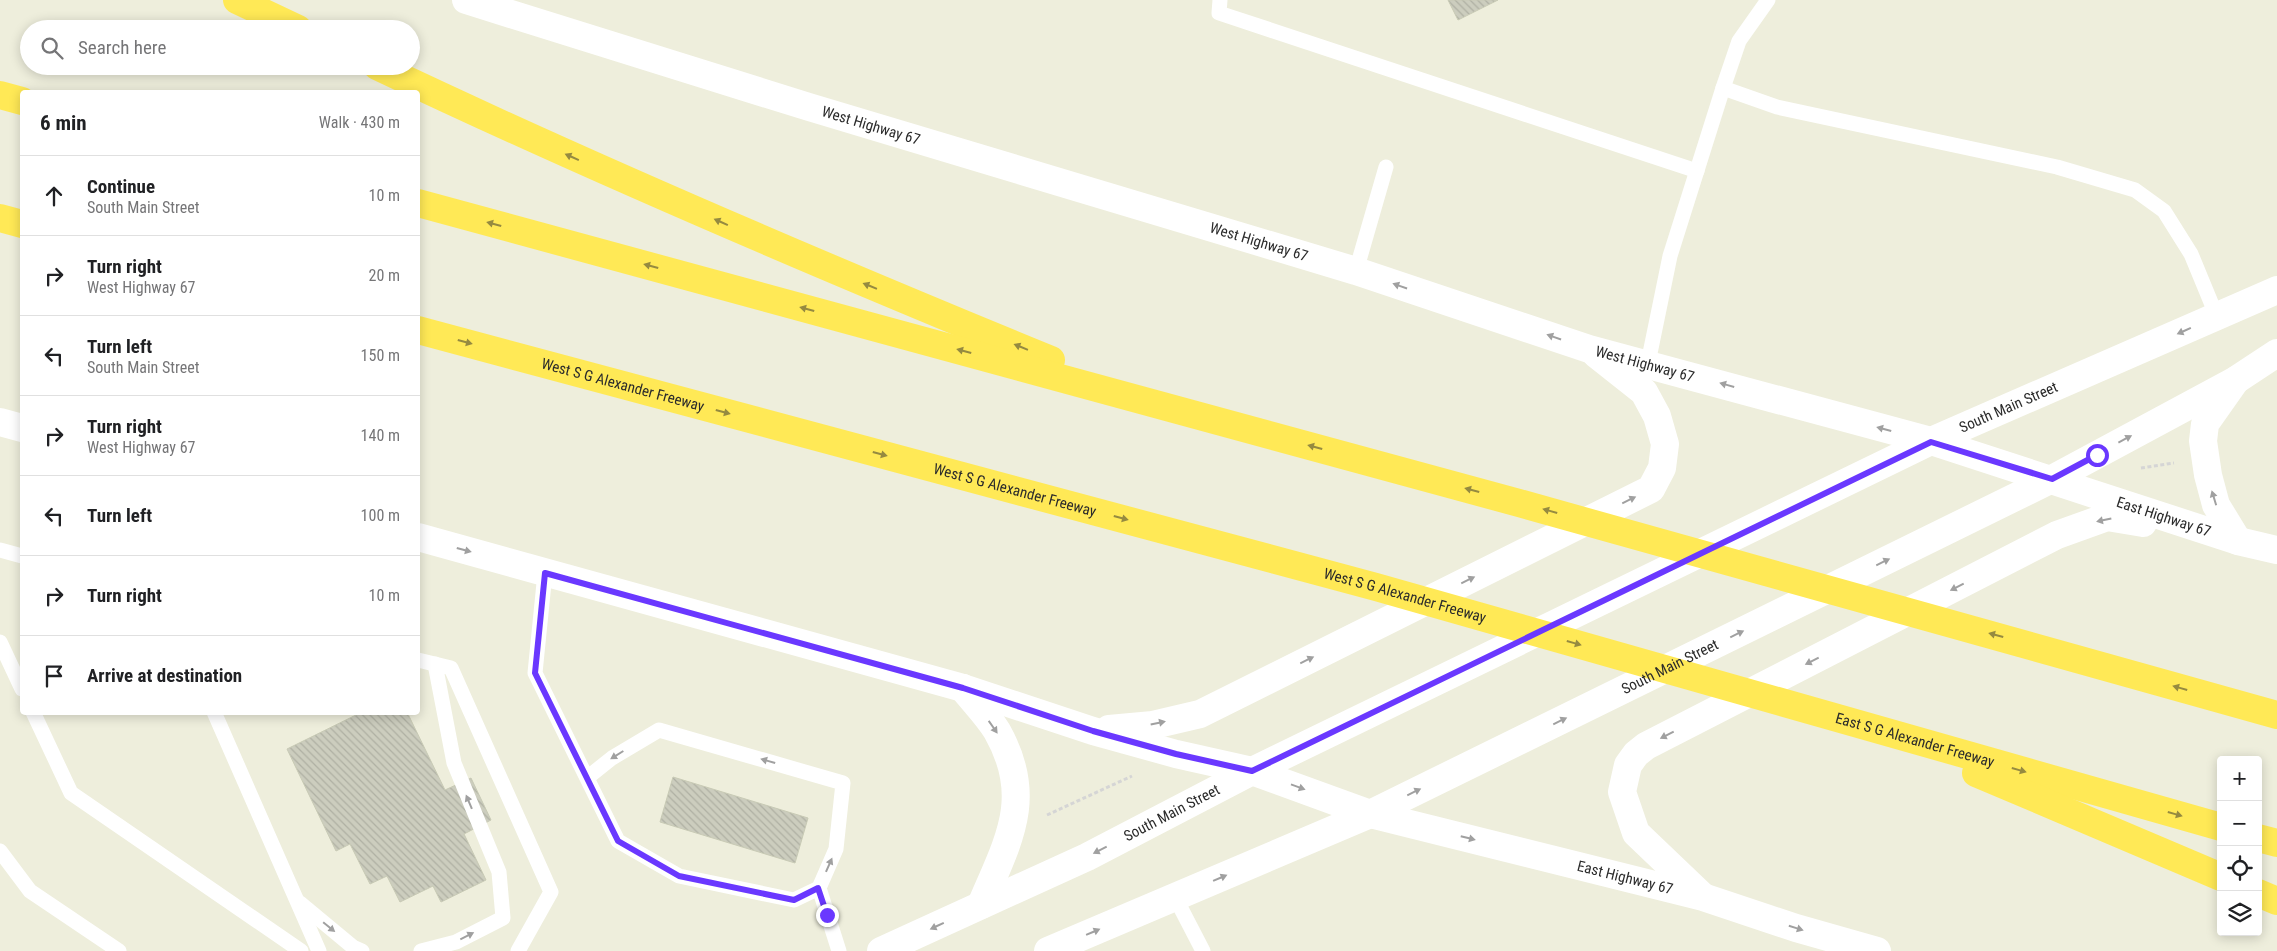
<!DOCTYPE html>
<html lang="en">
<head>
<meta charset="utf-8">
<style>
	:root { --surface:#fff; --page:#f2f2f2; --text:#202124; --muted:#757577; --line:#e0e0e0 }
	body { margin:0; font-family:"Roboto Condensed",sans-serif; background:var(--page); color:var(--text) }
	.controls { position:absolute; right:15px; bottom:15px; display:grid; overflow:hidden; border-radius:5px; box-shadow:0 2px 12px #0003 }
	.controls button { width:45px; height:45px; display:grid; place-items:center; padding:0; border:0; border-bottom:1px solid var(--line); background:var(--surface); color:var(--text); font:25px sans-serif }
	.stop { position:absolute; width:15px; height:15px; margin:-11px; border:4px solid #6a38ff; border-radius:50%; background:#fff }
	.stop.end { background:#6a38ff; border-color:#fff; box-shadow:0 1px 5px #0008 }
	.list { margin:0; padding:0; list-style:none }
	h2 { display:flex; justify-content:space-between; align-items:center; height:65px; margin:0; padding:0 20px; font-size:21px }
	h2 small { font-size:16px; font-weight:400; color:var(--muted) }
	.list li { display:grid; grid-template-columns:32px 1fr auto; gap:15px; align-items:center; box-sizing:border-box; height:80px; padding:0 20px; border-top:1px solid var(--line) }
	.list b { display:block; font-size:19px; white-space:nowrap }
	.list p { margin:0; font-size:16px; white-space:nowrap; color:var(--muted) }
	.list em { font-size:16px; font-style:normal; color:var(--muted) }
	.icon { flex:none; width:28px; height:28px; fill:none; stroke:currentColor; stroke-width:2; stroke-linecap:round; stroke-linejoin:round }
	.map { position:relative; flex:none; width:2277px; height:951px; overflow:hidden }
	.search { position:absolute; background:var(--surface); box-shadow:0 2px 12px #0003; left:20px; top:20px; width:400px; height:55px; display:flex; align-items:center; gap:12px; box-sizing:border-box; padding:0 18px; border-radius:28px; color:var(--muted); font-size:19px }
	.panel { position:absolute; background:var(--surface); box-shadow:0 2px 12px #0003; left:20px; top:90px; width:400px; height:625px; border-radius:5px }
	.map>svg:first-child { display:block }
	.building { fill:url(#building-back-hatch); stroke:#c8cab5 }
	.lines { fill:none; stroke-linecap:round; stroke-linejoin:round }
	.path { stroke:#d5d5d5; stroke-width:3; stroke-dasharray:4 2.5; stroke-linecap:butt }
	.service { stroke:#fff; stroke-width:15 }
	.tertiary { stroke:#fff; stroke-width:28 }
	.secondary { stroke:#fff; stroke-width:28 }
	.motorway { stroke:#ffe956; stroke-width:28 }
	.oneway { fill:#958a40 }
	.oneway2 { fill:#a0a0a0 }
	.route { stroke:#6a38ff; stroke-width:6 }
	.labels { text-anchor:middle; stroke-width:4.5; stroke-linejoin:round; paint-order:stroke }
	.street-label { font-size:15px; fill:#2b2b2b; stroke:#fff }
</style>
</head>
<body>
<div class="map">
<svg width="2277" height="951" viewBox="0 0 2277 951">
	<defs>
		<pattern id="building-back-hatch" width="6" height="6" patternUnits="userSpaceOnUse" patternTransform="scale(1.25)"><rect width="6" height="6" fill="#cccdbe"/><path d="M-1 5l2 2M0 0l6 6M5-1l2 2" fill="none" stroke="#afb0a3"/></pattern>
	</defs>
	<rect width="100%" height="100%" fill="#eeeedc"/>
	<!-- building -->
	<g class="building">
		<path d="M1448,0h50l-40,20z"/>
		<path d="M362,712h45l38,78 26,-12 20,42 -27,14 22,46 -45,22 -8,-16 -33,16 -13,-26 -17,8 -20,-40 -14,7 -49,-102z"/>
		<path d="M673,777l135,41 -13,45 -135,-41z"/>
	</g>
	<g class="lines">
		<!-- path -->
		<g class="path">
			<path d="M2141,468l33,-5"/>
			<path d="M1047,815l85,-39"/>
		</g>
		<!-- service -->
		<g class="service">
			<path d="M1220,0l-1,13 478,158"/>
			<path d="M1723,88l54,19 280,60 78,23 29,21 27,43 26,63"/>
			<path d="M1356,271l30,-104"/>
			<path d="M1648,363l22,-107 53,-168 16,-47 29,-41"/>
			<path d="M0,550l22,6"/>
			<path d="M545,573l-10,100 83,168 61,35 115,24 25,-12 17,-39 7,-66 -184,-53 -47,28 -25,20"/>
			<path d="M0,642l22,47"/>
			<path d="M418,660l33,8 100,224 -33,59"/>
			<path d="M33,712l38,81 230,158"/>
			<path d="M214,712l105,239"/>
			<path d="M0,851l30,40 89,60"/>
			<path d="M819,888l20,63"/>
			<path d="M1175,897l28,54"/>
			<path d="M300,903l53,44 9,4"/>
			<path d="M421,951l35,-9 47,-24 -4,-46 -45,-109 -19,-99"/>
		</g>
		<!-- tertiary -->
		<g class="tertiary">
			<path id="s1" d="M881,951l206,-94 165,-86 679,-330 346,-151"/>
			<path id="s2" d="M1048,951l322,-137 682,-335 184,-99 41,-27"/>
		</g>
		<!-- secondary -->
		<g class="secondary">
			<path id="s3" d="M466,0l343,107 547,164 233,78 342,92 307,100 39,9"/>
			<path d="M2236,380l-31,44 -2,17 5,34 8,30 22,36"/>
			<path d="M0,422l22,6"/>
			<path id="s4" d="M418,537l545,151 130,43 83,23 76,17 118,43 333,83 93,31 81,23"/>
			<path d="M963,688c11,14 25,28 34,43 38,67 11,110 -16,174"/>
			<path d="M1109,729l44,-4 47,-11 451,-225 11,-21 3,-24 -8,-28 -13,-24 -48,-38"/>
			<path d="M1702,896l-66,-63 -14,-41 6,-27 8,-11 10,-8 411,-211 50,-18 36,6"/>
		</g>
		<!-- motorway -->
		<g class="motorway">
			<path d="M237,0l61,29"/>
			<path d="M377,66c221,105 447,201 674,294"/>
			<path d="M0,95l22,6"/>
			<path d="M418,203l1101,300 758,212"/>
			<path d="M0,218l22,6"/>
			<path id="s5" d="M418,330l958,257 845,240"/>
			<path d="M1976,773l245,104"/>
			<path d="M2258,838l19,5"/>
			<path d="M2258,893l19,8"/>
		</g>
	</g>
	<!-- one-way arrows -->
	<defs><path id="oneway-solid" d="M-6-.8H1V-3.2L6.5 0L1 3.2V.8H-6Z" transform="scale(1.25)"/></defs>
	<g class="oneway">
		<use href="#oneway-solid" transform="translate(572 157) rotate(-156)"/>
		<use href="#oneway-solid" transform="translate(721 222) rotate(-156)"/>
		<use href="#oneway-solid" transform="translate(494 224) rotate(-165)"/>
		<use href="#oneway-solid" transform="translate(651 266) rotate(-165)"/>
		<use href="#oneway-solid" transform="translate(870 286) rotate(-158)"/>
		<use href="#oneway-solid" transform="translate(807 309) rotate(-165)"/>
		<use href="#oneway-solid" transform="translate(465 342) rotate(15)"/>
		<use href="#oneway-solid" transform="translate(1021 347) rotate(-158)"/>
		<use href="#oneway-solid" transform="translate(964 351) rotate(-165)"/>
		<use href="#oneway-solid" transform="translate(723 412) rotate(15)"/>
		<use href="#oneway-solid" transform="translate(1315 447) rotate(-165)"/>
		<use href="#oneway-solid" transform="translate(880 454) rotate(15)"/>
		<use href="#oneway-solid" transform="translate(1472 490) rotate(-165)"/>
		<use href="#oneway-solid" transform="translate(1550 511) rotate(-164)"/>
		<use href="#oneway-solid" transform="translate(1121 518) rotate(15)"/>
		<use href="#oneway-solid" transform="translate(1996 635) rotate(-165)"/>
		<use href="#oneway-solid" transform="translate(1574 643) rotate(16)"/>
		<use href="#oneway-solid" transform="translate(2180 688) rotate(-164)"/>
		<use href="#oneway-solid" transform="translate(2019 770) rotate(16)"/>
		<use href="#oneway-solid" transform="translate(2175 814) rotate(16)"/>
	</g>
	<g class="oneway2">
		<use href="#oneway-solid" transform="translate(1400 286) rotate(-161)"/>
		<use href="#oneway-solid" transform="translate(2184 331) rotate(156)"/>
		<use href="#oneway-solid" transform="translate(1554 337) rotate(-161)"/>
		<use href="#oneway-solid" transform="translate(1727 385) rotate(-164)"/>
		<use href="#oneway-solid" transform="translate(1884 429) rotate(-165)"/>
		<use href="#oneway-solid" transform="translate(2125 439) rotate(-28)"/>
		<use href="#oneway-solid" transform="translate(2214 498) rotate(-107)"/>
		<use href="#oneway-solid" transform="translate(1629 500) rotate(-26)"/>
		<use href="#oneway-solid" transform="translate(2104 520) rotate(168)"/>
		<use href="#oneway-solid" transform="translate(464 550) rotate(15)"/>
		<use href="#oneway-solid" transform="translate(1883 562) rotate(-26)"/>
		<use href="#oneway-solid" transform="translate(1468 580) rotate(-26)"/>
		<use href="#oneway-solid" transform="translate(1957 587) rotate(153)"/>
		<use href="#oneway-solid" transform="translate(1737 634) rotate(-26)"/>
		<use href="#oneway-solid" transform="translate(1307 660) rotate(-26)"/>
		<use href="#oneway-solid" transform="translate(1812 661) rotate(153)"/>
		<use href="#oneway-solid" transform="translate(1560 721) rotate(-26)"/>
		<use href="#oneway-solid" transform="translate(1158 723) rotate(-12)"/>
		<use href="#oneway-solid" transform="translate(993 727) rotate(55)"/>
		<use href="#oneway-solid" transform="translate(1667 735) rotate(153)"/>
		<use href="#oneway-solid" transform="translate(617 755) rotate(148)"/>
		<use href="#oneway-solid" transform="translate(768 761) rotate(-164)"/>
		<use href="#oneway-solid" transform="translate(1298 787) rotate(20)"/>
		<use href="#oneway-solid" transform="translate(1414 792) rotate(-26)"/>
		<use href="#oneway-solid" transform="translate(469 802) rotate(-113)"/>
		<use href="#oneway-solid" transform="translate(1468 838) rotate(14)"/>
		<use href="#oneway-solid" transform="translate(1100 850) rotate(153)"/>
		<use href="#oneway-solid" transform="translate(829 865) rotate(-66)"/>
		<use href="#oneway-solid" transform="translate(1220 878) rotate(-23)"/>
		<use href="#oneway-solid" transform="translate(937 926) rotate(155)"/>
		<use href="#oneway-solid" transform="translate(329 927) rotate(39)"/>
		<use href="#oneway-solid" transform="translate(1796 928) rotate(17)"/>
		<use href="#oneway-solid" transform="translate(1093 932) rotate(-23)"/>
		<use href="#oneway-solid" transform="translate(467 936) rotate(-27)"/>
	</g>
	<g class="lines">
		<!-- route -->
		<path class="route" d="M827,915l-9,-27 -24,12 -115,-24 -61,-35 -83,-168 10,-100 418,115 130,43 83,23 76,17 679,-329 121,37 45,-24"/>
	</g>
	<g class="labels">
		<!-- street labels -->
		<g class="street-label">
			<text dy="5" stroke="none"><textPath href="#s3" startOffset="424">West Highway 67</textPath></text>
			<text dy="5" stroke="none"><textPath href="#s3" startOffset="829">West Highway 67</textPath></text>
			<text dy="5" stroke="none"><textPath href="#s3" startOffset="1234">West Highway 67</textPath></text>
			<text dy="5" stroke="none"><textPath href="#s5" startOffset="212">West S G Alexander Freeway</textPath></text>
			<text dy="5" stroke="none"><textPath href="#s1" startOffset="1252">South Main Street</textPath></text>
			<text dy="5" stroke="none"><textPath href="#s5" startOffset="618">West S G Alexander Freeway</textPath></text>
			<text dy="5" stroke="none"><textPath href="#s3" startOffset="1775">East Highway 67</textPath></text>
			<text dy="5" stroke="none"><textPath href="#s5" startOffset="1022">West S G Alexander Freeway</textPath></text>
			<text dy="5" stroke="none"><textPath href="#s2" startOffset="684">South Main Street</textPath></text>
			<text dy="5" stroke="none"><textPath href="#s5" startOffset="1552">East S G Alexander Freeway</textPath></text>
			<text dy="5" stroke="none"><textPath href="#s1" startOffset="322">South Main Street</textPath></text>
			<text dy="5" stroke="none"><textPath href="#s4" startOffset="1255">East Highway 67</textPath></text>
		</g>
	</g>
</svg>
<div class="controls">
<button>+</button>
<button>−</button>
<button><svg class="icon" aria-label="locate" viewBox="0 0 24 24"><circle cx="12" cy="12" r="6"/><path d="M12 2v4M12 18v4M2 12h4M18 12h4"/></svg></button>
<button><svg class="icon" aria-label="layers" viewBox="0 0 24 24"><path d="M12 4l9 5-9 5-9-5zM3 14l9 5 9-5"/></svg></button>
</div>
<div class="stop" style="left:2097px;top:455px"></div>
<div class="stop end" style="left:827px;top:915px"></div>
<div class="search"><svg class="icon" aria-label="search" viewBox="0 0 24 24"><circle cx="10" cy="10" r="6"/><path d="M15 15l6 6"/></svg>Search here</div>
<section class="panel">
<h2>6 min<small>Walk · 430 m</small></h2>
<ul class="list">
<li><svg class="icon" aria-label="ahead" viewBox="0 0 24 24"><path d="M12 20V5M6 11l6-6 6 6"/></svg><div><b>Continue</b><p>South Main Street</p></div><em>10 m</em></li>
<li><svg class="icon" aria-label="right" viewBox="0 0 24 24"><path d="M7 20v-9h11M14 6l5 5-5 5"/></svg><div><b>Turn right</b><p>West Highway 67</p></div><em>20 m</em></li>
<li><svg class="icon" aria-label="left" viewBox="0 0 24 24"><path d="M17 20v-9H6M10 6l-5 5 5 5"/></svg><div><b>Turn left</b><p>South Main Street</p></div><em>150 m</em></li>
<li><svg class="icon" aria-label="right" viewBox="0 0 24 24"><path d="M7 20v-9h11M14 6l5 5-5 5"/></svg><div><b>Turn right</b><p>West Highway 67</p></div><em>140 m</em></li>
<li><svg class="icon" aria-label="left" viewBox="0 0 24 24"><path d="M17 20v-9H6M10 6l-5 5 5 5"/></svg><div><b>Turn left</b></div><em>100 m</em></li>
<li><svg class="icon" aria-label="right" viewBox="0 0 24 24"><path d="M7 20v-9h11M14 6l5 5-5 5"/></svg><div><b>Turn right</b></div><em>10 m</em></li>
<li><svg class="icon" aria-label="arrive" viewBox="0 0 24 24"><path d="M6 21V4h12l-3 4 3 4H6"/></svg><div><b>Arrive at destination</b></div></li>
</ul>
</section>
</div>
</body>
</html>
